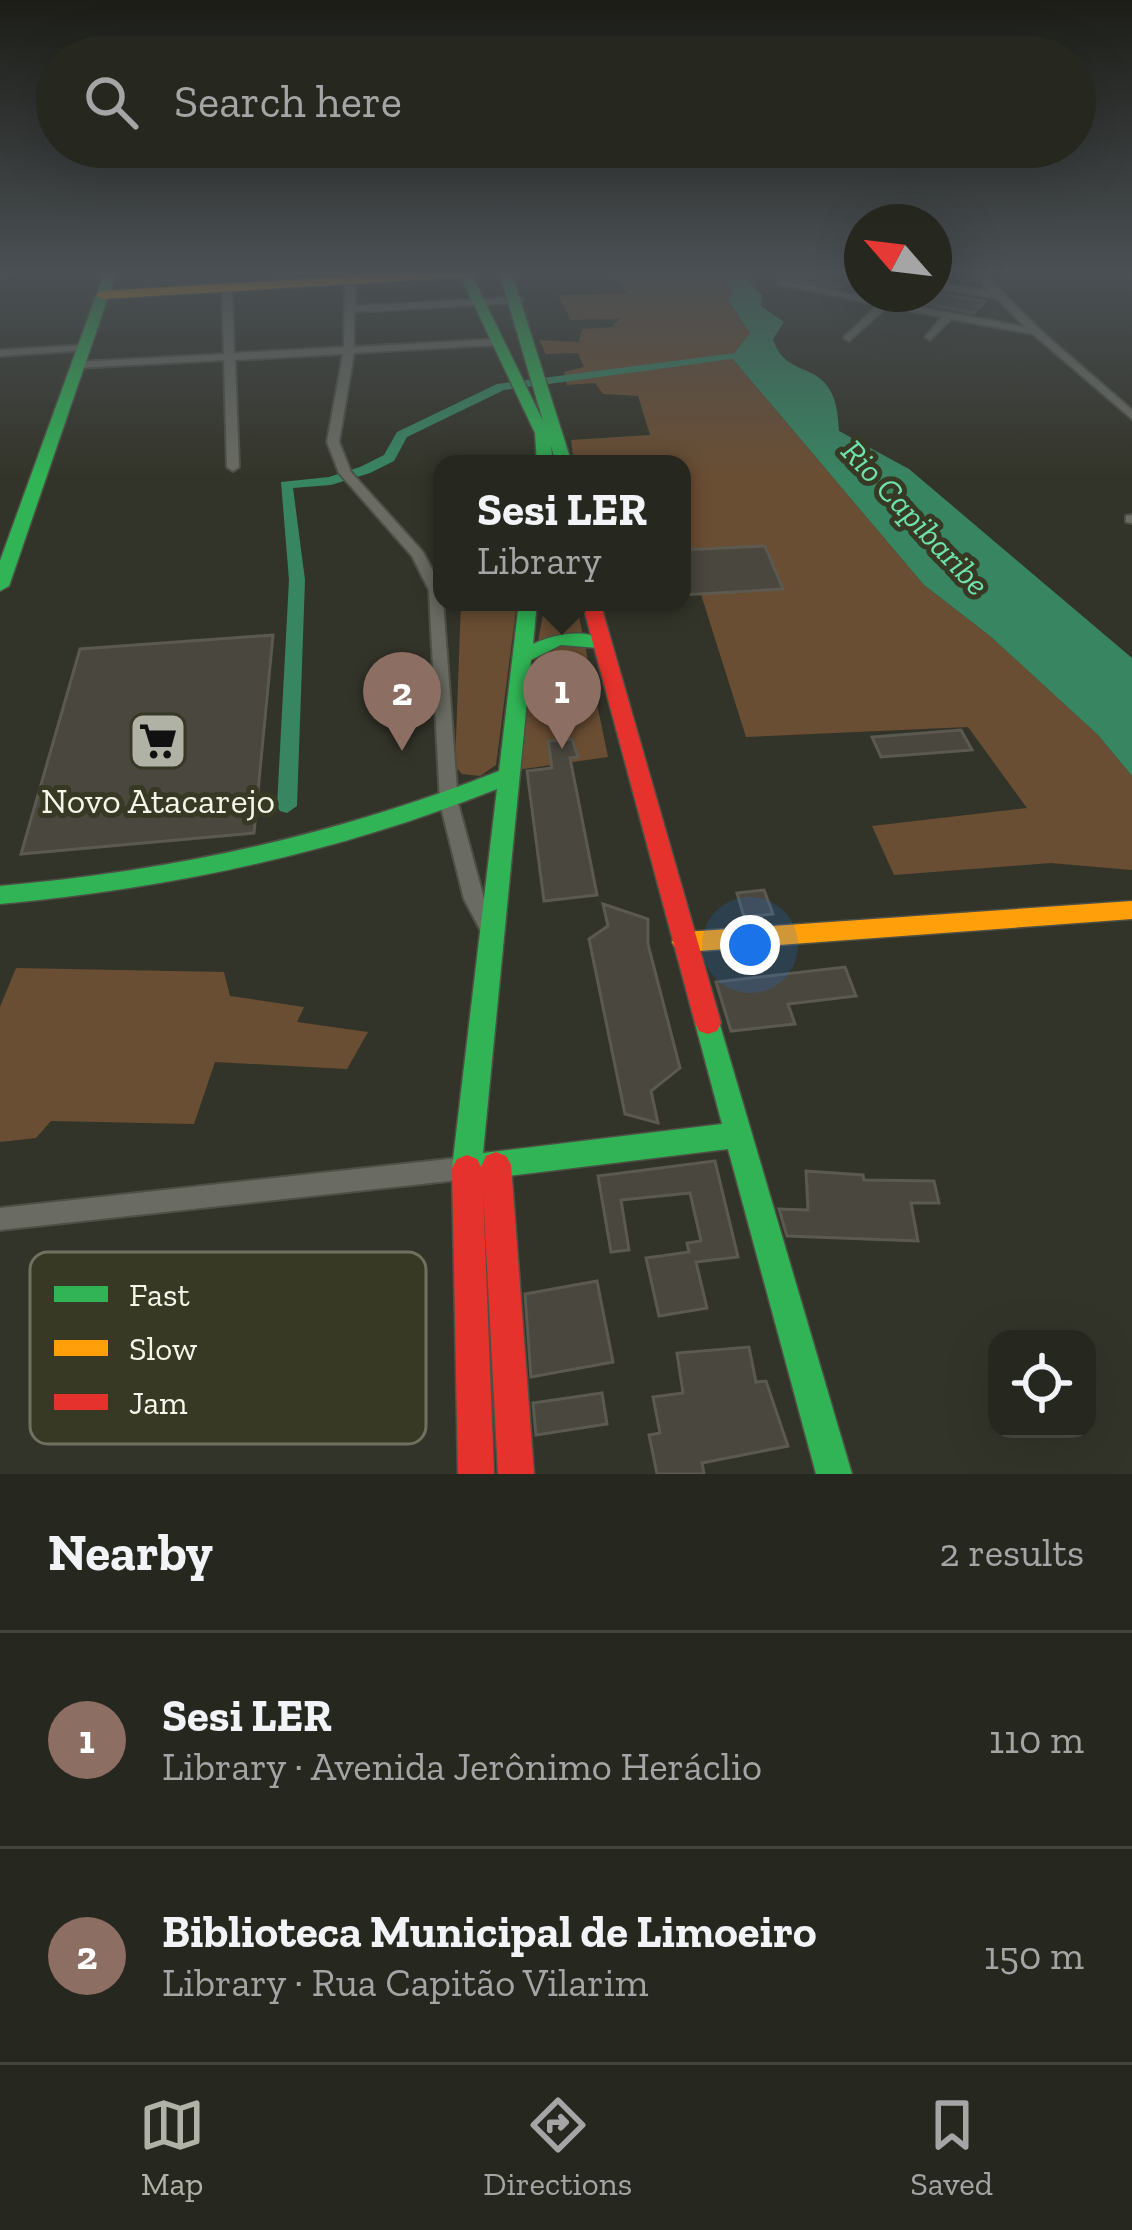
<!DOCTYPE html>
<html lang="en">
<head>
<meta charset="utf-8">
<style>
	:root { --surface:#26271f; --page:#2e2f28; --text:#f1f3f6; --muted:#a4a5a4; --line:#42443d; --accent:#b0b2a6 }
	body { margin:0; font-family:"Zilla Slab",serif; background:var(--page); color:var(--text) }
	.controls { position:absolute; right:36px; bottom:36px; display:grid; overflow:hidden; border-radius:24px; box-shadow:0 12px 48px #0002 }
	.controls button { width:108px; height:108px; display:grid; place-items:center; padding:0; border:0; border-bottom:3px solid var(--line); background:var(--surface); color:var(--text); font:60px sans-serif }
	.compass { position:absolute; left:844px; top:204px; width:108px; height:108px; border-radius:50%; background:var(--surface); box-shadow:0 12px 48px #0002; rotate:298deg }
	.you { position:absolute; left:750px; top:945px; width:42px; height:42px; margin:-30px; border:9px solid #fff; border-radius:50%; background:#1a73e8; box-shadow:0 0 0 18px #1a73e833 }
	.badge { display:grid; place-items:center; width:78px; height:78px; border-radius:50%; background:var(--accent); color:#fff; font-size:39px; font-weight:700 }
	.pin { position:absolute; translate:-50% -99px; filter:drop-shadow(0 3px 6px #0008) }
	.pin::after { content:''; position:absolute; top:63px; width:42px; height:36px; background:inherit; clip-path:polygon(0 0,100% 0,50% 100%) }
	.popup { position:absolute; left:433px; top:455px; width:258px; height:156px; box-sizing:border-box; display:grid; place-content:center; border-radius:24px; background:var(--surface); filter:drop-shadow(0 3px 9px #0005); font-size:39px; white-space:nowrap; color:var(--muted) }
	.popup b { font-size:45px; color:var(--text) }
	.popup::after { content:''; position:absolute; left:50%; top:100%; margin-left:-24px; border:24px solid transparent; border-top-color:var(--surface) }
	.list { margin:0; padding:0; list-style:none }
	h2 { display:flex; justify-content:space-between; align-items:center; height:156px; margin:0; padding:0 48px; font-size:51px }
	h2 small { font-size:39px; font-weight:400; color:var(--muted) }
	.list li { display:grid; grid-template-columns:78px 1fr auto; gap:36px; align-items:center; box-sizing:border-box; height:216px; padding:0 48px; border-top:3px solid var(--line) }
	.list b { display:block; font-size:45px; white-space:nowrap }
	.list p { margin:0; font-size:39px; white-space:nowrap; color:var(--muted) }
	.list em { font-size:39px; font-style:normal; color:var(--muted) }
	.icon { flex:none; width:66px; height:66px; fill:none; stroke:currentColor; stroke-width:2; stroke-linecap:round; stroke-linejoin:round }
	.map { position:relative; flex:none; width:1132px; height:1474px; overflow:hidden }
	.search { position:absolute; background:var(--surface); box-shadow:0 12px 48px #0002; left:36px; right:36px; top:36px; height:132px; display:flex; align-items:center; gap:30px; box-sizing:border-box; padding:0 42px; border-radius:66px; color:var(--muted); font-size:45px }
	.sheet { height:588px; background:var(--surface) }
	nav { display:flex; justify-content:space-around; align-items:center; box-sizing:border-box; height:168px; border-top:3px solid var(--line); background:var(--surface); font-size:33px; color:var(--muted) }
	nav a { display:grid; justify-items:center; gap:6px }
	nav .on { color:var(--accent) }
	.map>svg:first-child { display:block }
	.green { fill:#6a4e33 }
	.water { fill:#388562 }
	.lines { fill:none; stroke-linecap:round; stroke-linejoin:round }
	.canal { fill:#388562; fill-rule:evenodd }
	.building { fill:#49473e; stroke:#5b5950; stroke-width:3 }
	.street-casing { stroke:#4e5045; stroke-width:4 }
	.fast-casing { stroke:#4e5045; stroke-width:3 }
	.slow-casing { stroke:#4e5045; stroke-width:3 }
	.jam-casing { stroke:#4e5045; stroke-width:3 }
	.street { fill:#6a6c63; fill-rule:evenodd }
	.fast { fill:#30b455; fill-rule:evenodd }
	.slow { fill:#ff9f0a; fill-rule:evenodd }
	.jam { fill:#e5322d; fill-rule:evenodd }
	.labels { text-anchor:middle; stroke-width:10; stroke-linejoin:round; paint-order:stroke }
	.far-water-label { font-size:33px; font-style:italic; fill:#6ee1ac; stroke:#373924 }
	.poi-label { font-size:36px; fill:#f4f6e9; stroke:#373924 }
	.key { fill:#373924; stroke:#70725f; stroke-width:3 }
	.key-label { font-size:33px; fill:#f4f6e9 }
</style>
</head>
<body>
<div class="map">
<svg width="1132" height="1474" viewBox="0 0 1132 1474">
	<rect width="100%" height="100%" fill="#333429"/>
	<!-- green -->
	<g class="green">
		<path d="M608,271l115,3 11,17 -6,10 22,32 -19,24 193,228 66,51 108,99 34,41v94l-81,-7 -157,12 -22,-49 155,-18 -59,-81 -222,10 -64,-203v-70h-108l-3,-24 79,-5 -12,-39 -35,-2 -8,-11 -28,2 -3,-13 20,-5 -6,-14 -32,1 -7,-14 40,2 3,-13 30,-2 7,-8 -48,1 -13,-25 69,-2z"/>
		<path d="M461,602h56l-21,163 -16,11 -18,-2 -7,-8z"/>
		<path d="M545,602h31l32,155 -92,13z"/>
		<path d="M16,968l208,4 6,24 74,11 -7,15 71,10 -21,37 -132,-7 -21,62 -143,-3 -15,17 -36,4v-135z"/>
	</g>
	<!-- water -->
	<path class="water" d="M720,271h18l24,24 -1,11 23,16 -11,17c14,47 64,12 66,92l70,38 223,189v118l-34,-41 -108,-99 -66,-51 -193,-228 19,-24 -22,-33 6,-8z"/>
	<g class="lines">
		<!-- canal -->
		<path class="canal" d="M750,351l6,3 -2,2 -250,34 -97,47 -13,24 -24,12 -39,12 -38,3 12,92 -8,226 -10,7 -7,-2 -3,-5 12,-226 -8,-98 48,-5 31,-10 24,-12 13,-23 100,-48z"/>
	</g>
	<!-- building -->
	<g class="building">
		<path d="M778,271h74l3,5 -15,11 -62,-9z"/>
		<path d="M934,293l51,8 -11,12 -82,-16z"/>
		<path d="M765,546l18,43 -101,6v-45z"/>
		<path d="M273,635l-19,198 -233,21 59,-205z"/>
		<path d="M961,730l11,20 -91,7 -9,-20z"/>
		<path d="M572,739l6,18 -8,1 27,137 -53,6 -17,-130 25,-3 -4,-27z"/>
		<path d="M764,890l9,24 -29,3 -7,-24z"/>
		<path d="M603,904l45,15v25l32,124 -29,23 7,32 -33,-9 -36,-175 19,-13z"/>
		<path d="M845,967l11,29 -68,8 7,20 -64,7 -15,-49z"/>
		<path d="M715,1161l23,96 -42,5 11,46 -48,8 -13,-58 43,-6 -2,-9 14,-2 -11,-48 -69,7 8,50 -18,2 -13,-76z"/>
		<path d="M806,1171l57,4 1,5 70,1 5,22h-28l7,38 -131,-5 -8,-27 29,1z"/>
		<path d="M597,1281l16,81 -82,15 -6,-83z"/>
		<path d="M749,1347l7,35 10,-1 22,65 -86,17 2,11h-47l-8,-39 11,-2 -7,-36 30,-4 -6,-40z"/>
		<path d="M602,1393l5,31 -71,11 -3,-32z"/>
	</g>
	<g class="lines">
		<defs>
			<g id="street">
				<path d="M0,271h17l-17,6z"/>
				<path d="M340,271h10l5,10v25l163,-9 5,3 -5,3 -164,9v35l143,-8 5,3 -5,3 -143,8 -15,89 12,30 72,80 19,36 16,215 26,96 15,29 -3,5 -7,2 -7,-2 -18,-34 -24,-96 -11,-213 -17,-34 -73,-83 -12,-31 16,-88 -108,6 4,107 -6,4 -6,-4 -3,-107 -147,8 -5,-3 5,-3 147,-8 -2,-66 5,-3 5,3 2,65 110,-6 1,-66z"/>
				<path d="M856,271h6v4z"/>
				<path d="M972,271h9l59,59 92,80v9l-99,-85 -82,-15 -21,21 -5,-3 17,-20 -55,-10 -38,34 -5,-3 1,-2 33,-31 -100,-21 5,-3 242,46 -27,-28 -64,-11v-6l57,10z"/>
				<path d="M83,345l5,3 -1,2 -87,6v-6z"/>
				<path d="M1132,515v8l-6,-1v-6z"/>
				<path d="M467,1157l8,4 4,7 -4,7 -8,4 -467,51v-22z"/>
			</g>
			<g id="fast">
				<path d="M105,271h12l-108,315 -9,5v-30z"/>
				<path d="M458,271h12l73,150 -44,-150h12l61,193h-16l-5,-18 2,18h-16l-2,-31z"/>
				<path d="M519,602h18l-4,42c23,-11 53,-16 75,-2l-10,6 -37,-3 -30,15 -48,493 239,-29 -27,-101 4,-8 9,-3 9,3 135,459h-36l-88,-325 -261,32 -10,-4 -5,-9 45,-379c-160,64 -325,99 -497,115v-18c173,-15 337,-51 499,-115z"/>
			</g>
			<g id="slow">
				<path d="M436,271l35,2 -6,4 -363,22 -6,-4 6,-4z"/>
				<path d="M1132,901v18l-447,33 -9,-3 -4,-7 4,-7 9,-3z"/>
			</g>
			<g id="jam">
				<path d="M582,602h18l121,421 -4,8 -9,3 -9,-3 -4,-8z"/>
				<path d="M496,1152l10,4 5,9 23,309h-36l-15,-283 11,283h-36l-6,-306 5,-9 10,-4 10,4 4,8 5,-11z"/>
			</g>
		</defs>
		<!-- street casing -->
		<use href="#street" class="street-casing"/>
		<!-- fast casing -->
		<use href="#fast" class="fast-casing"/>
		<!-- slow casing -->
		<use href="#slow" class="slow-casing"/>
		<!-- jam casing -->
		<use href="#jam" class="jam-casing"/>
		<!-- street -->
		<use href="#street" class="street"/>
		<!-- fast -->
		<use href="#fast" class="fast"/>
		<!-- slow -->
		<use href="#slow" class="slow"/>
		<!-- jam -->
		<use href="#jam" class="jam"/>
	</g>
	<!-- sky -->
	<linearGradient id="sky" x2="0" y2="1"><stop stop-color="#1c1d17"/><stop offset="0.57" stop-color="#4a5054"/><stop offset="1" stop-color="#4a5054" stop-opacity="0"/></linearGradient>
	<rect width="1132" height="478" fill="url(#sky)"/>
	<!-- icons -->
	<defs>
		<symbol id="supermarket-square" viewBox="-11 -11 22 22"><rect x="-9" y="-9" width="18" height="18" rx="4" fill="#b0b2a6" stroke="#373924"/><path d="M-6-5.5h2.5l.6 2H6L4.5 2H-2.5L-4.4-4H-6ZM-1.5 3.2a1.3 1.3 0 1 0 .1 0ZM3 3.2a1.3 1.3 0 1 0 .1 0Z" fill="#111"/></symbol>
	</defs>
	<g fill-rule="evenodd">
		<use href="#supermarket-square" x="125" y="708" width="66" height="66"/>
	</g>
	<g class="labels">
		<!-- far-water labels -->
		<g class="far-water-label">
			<text transform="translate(916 517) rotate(47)" y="12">Rio Capibaribe</text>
		</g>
		<!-- poi labels -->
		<g class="poi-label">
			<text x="158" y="813">Novo Atacarejo</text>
		</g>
	</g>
	<!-- legend -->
	<rect x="30" y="1252" width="396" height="192" rx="18" class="key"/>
	<rect x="54" y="1286" width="54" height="16" fill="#30b455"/>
	<rect x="54" y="1340" width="54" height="16" fill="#ff9f0a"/>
	<rect x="54" y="1394" width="54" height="16" fill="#e5322d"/>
	<g class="key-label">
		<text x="129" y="1306">Fast</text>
		<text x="129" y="1360">Slow</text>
		<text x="129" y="1414">Jam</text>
	</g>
</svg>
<div class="controls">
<button><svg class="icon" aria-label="locate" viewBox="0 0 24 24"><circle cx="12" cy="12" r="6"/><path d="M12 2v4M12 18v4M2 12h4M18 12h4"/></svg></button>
</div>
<svg class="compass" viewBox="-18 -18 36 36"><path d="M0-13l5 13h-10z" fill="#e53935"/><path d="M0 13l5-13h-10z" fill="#a4a5a4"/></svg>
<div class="you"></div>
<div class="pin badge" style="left:562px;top:749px;background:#8d6e63">1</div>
<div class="popup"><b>Sesi LER</b>Library</div>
<div class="pin badge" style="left:402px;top:751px;background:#8d6e63">2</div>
<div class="search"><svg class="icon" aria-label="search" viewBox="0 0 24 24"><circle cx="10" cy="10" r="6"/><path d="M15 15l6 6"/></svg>Search here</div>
</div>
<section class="sheet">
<h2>Nearby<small>2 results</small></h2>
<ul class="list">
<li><span class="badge" style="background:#8d6e63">1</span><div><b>Sesi LER</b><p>Library · Avenida Jerônimo Heráclio</p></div><em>110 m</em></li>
<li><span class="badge" style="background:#8d6e63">2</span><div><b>Biblioteca Municipal de Limoeiro</b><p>Library · Rua Capitão Vilarim</p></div><em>150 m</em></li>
</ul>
</section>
<nav>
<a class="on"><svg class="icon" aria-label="map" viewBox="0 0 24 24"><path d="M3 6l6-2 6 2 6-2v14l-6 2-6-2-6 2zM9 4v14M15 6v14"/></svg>Map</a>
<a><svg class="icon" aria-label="directions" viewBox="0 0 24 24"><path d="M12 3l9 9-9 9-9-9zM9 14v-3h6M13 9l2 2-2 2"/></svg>Directions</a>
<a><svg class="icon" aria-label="saved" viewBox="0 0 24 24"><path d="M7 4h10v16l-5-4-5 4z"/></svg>Saved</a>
</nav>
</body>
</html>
